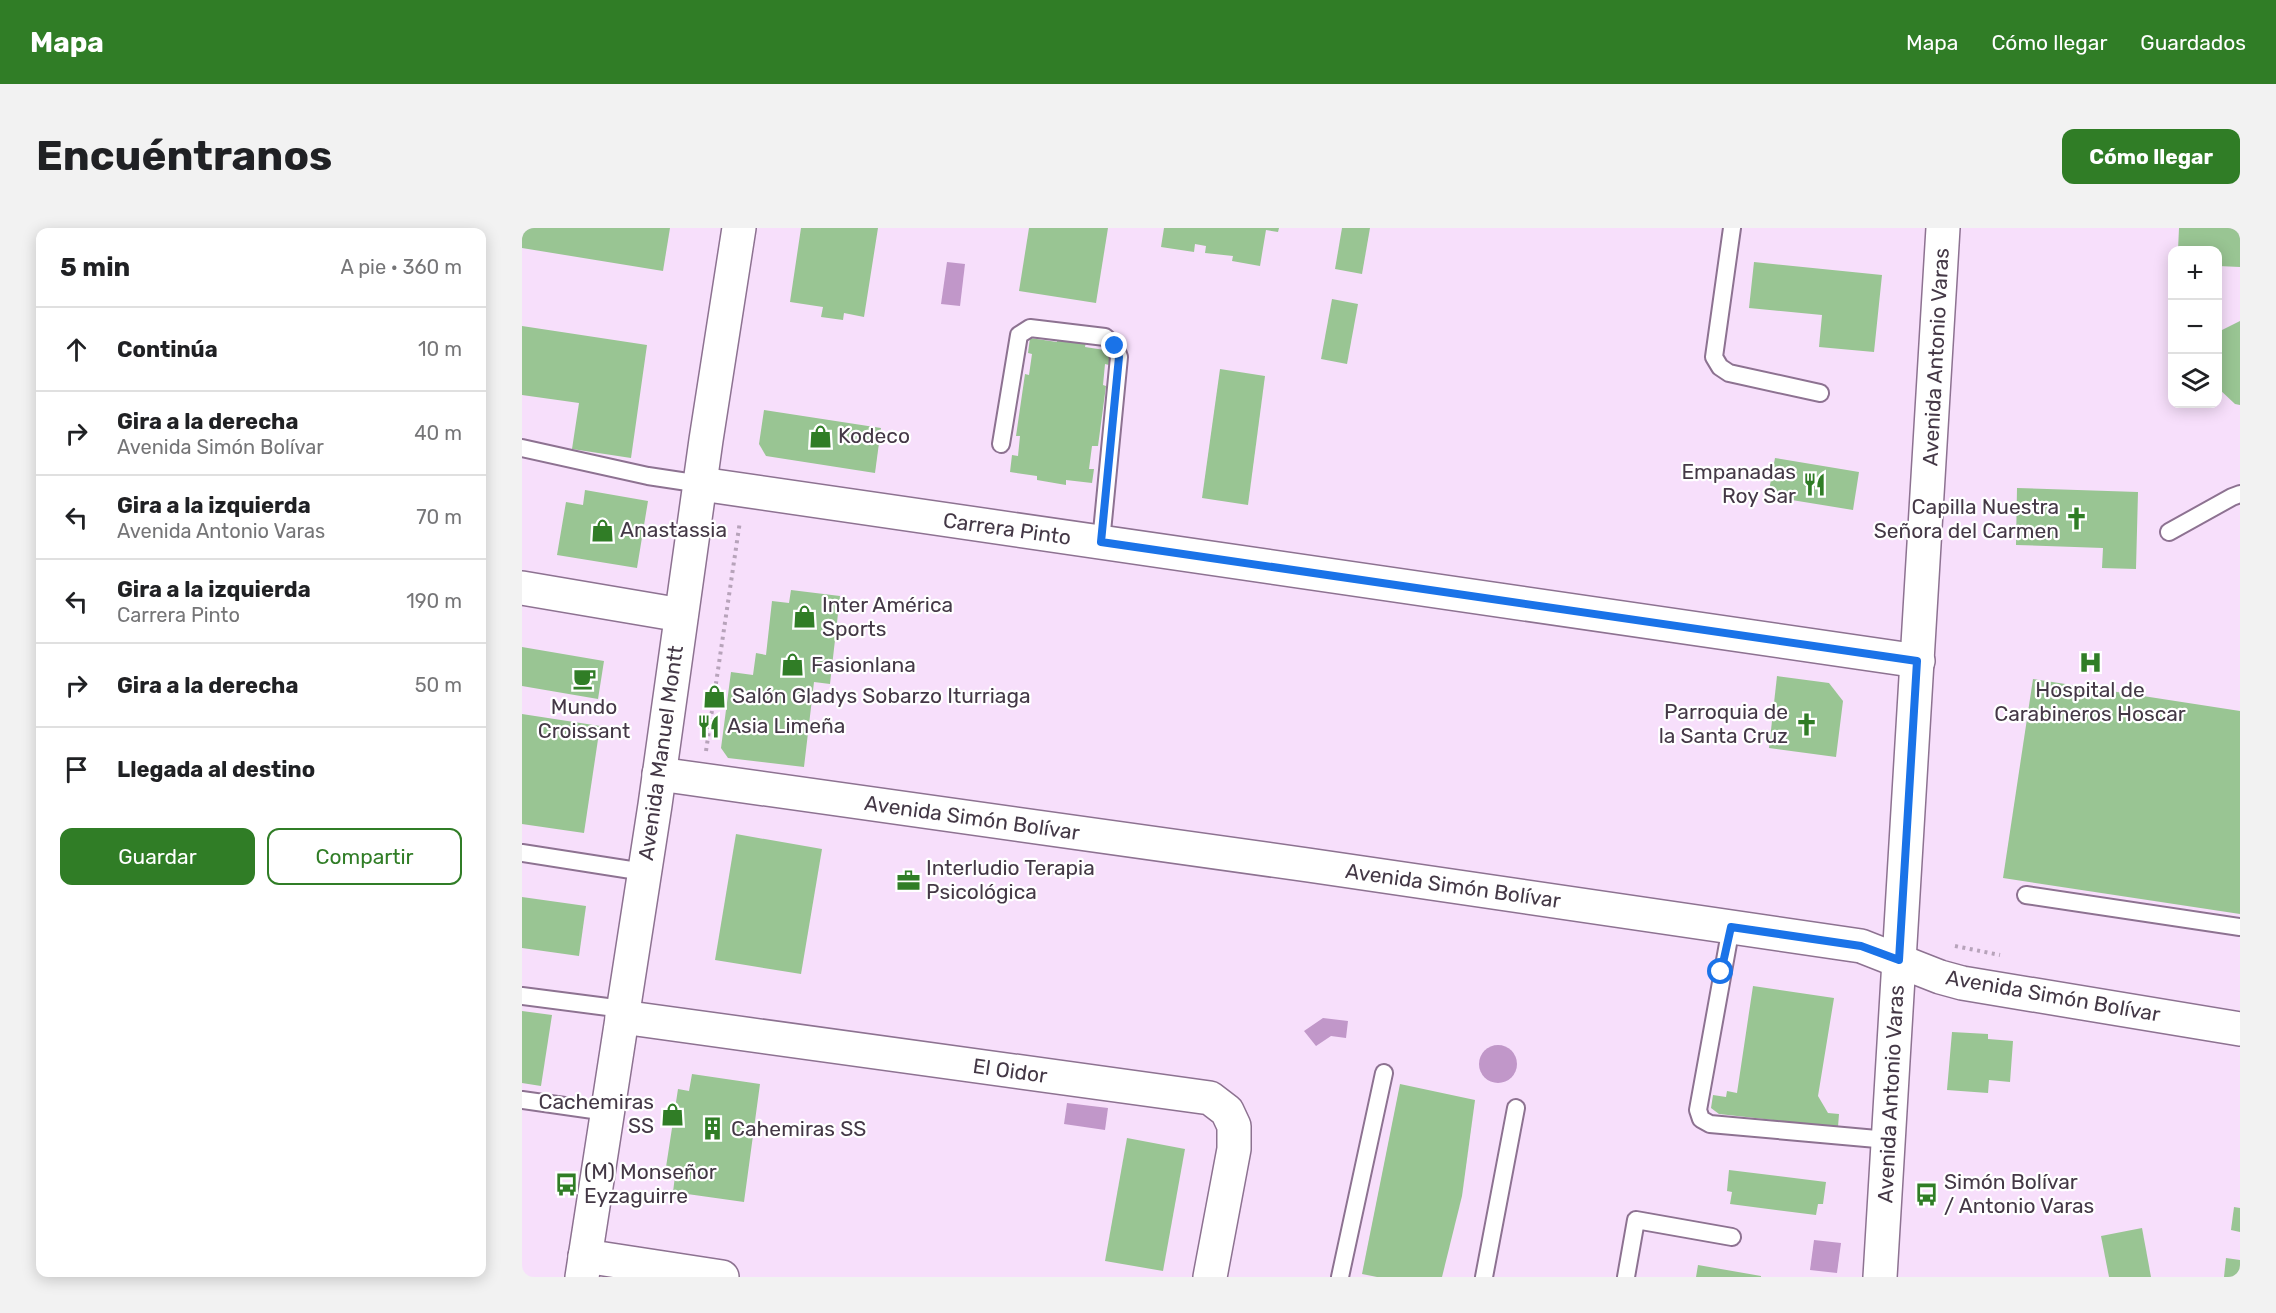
<!DOCTYPE html>
<html lang="es">
<head>
<meta charset="utf-8">
<style>
	:root { --surface:#fff; --page:#f2f2f2; --text:#202124; --muted:#757577; --line:#e0e0e0; --accent:#307d26 }
	body { margin:0; font-family:Rubik,sans-serif; background:var(--page); color:var(--text) }
	.controls { position:absolute; right:18px; top:18px; display:grid; overflow:hidden; border-radius:12px; box-shadow:0 3px 15px #0003 }
	.controls button { width:54px; height:54px; display:grid; place-items:center; padding:0; border:0; border-bottom:2px solid var(--line); background:var(--surface); color:var(--text); font:30px sans-serif }
	.stop { position:absolute; width:18px; height:18px; margin:-14px; border:4px solid #1a73e8; border-radius:50%; background:#fff }
	.stop.end { background:#1a73e8; border-color:#fff; box-shadow:0 2px 6px #0008 }
	.list { margin:0; padding:0; list-style:none }
	h2 { display:flex; justify-content:space-between; align-items:center; height:78px; margin:0; padding:0 24px; font-size:26px }
	h2 small { font-size:20px; font-weight:400; color:var(--muted) }
	.list li { display:grid; grid-template-columns:39px 1fr auto; gap:18px; align-items:center; box-sizing:border-box; height:84px; padding:0 24px; border-top:2px solid var(--line) }
	.list b { display:block; font-size:22px; white-space:nowrap }
	.list p { margin:0; font-size:20px; white-space:nowrap; color:var(--muted) }
	.list em { font-size:20px; font-style:normal; color:var(--muted) }
	.actions { display:flex; gap:12px; padding:18px 24px }
	.actions a { flex:1; padding:14px 0; border:2px solid var(--accent); border-radius:12px; text-align:center; font-size:21px; color:var(--accent) }
	.actions .main { background:var(--accent); color:#fff }
	.icon { flex:none; width:33px; height:33px; fill:none; stroke:currentColor; stroke-width:2; stroke-linecap:round; stroke-linejoin:round }
	.map { position:relative; flex:none; width:1718px; height:1049px; overflow:hidden; border-radius:12px }
	header { display:flex; align-items:center; gap:36px; box-sizing:border-box; height:84px; padding:0 30px; background:var(--accent); color:#fff }
	header strong { font-size:28px }
	nav { display:flex; gap:33px; margin-inline-start:auto; font-size:21px }
	.intro { display:flex; align-items:center; justify-content:space-between; box-sizing:border-box; height:144px; padding:0 36px }
	h1 { margin:0; font-size:42px }
	.button { padding:15px 27px; border-radius:12px; background:var(--accent); color:#fff; font-size:21px; font-weight:700 }
	main { display:flex; gap:36px; padding:0 36px }
	aside { flex:1; background:var(--surface); border-radius:12px; box-shadow:0 3px 15px #0003 }
	.map>svg:first-child { display:block }
	.water { fill:#c197c9 }
	.building { fill:#99c593 }
	.lines { fill:none; stroke-linecap:round; stroke-linejoin:round }
	.service-casing { stroke:#8d7291; stroke-width:20 }
	.minor-casing { stroke:#8d7291; stroke-width:36 }
	.tertiary-casing { stroke:#8d7291; stroke-width:36 }
	.secondary-casing { stroke:#8d7291; stroke-width:36 }
	.path { stroke:#b7a3ba; stroke-width:4; stroke-dasharray:3 4.5; stroke-linecap:butt }
	.service { stroke:#fff; stroke-width:16 }
	.minor { stroke:#fff; stroke-width:33 }
	.tertiary { stroke:#fff; stroke-width:33 }
	.secondary { stroke:#fff; stroke-width:33 }
	.route { stroke:#1a73e8; stroke-width:8 }
	.labels { text-anchor:middle; stroke-width:4.5; stroke-linejoin:round; paint-order:stroke }
	.street-label { font-size:21px; fill:#443846; stroke:#fff }
	.poi-label { font-size:21px; fill:#443846; stroke:#fff; text-anchor:start }
</style>
</head>
<body>
<header>
<strong>Mapa</strong>
<nav><a>Mapa</a><a>Cómo llegar</a><a>Guardados</a></nav>
</header>
<div class="intro"><h1>Encuéntranos</h1><a class="button">Cómo llegar</a></div>
<main>
<aside>
<h2>5 min<small>A pie · 360 m</small></h2>
<ul class="list">
<li><svg class="icon" aria-label="ahead" viewBox="0 0 24 24"><path d="M12 20V5M6 11l6-6 6 6"/></svg><div><b>Continúa</b></div><em>10 m</em></li>
<li><svg class="icon" aria-label="right" viewBox="0 0 24 24"><path d="M7 20v-9h11M14 6l5 5-5 5"/></svg><div><b>Gira a la derecha</b><p>Avenida Simón Bolívar</p></div><em>40 m</em></li>
<li><svg class="icon" aria-label="left" viewBox="0 0 24 24"><path d="M17 20v-9H6M10 6l-5 5 5 5"/></svg><div><b>Gira a la izquierda</b><p>Avenida Antonio Varas</p></div><em>70 m</em></li>
<li><svg class="icon" aria-label="left" viewBox="0 0 24 24"><path d="M17 20v-9H6M10 6l-5 5 5 5"/></svg><div><b>Gira a la izquierda</b><p>Carrera Pinto</p></div><em>190 m</em></li>
<li><svg class="icon" aria-label="right" viewBox="0 0 24 24"><path d="M7 20v-9h11M14 6l5 5-5 5"/></svg><div><b>Gira a la derecha</b></div><em>50 m</em></li>
<li><svg class="icon" aria-label="arrive" viewBox="0 0 24 24"><path d="M6 21V4h12l-3 4 3 4H6"/></svg><div><b>Llegada al destino</b></div></li>
</ul>
<div class="actions"><a class="main">Guardar</a><a>Compartir</a></div>
</aside>
<div class="map">
<svg width="1718" height="1049" viewBox="0 0 1718 1049">
	<rect width="100%" height="100%" fill="#f7dffb"/>
	<!-- water -->
	<g class="water">
		<path d="M425,34l18,2 -5,42 -19,-2z"/>
		<path d="M801,790l25,3 -2,17 -15,-2 -15,10 -12,-15z"/>
		<circle cx="976" cy="836" r="19"/>
		<path d="M545,875l41,5 -3,22 -41,-6z"/>
		<path d="M1292,1012l27,3 -4,30 -27,-3z"/>
	</g>
	<!-- building -->
	<g class="building">
		<path d="M0,0h148l-7,43 -141,-23z"/>
		<path d="M279,0h77l-14,89 -20,-4 -1,7 -22,-3 2,-10 -33,-5z"/>
		<path d="M507,0h79l-12,75 -77,-12z"/>
		<path d="M642,0h115l-1,4 -12,-2 -6,36 -28,-5 1,-5 -28,-3 1,-7 -11,-2 -1,8 -33,-5z"/>
		<path d="M820,0h28l-8,46 -27,-5z"/>
		<path d="M1657,0h61v39l-22,-1v-16h-40z"/>
		<path d="M1232,34l128,13 -8,77 -55,-5 3,-32 -73,-7z"/>
		<path d="M810,71l26,5 -11,60 -26,-5z"/>
		<path d="M1718,93v84l-5,-1 -17,-16v-56z"/>
		<path d="M0,98l125,19 -16,113 -59,-9 7,-46 -57,-8z"/>
		<path d="M508,110l27,4v-4l29,4 -1,5 26,4 -2,14 -4,-1 -2,21 3,1 -8,60h-6l-3,23h5l-2,14 -26,-3v5l-29,-5v-4l-27,-4 2,-17 6,1 2,-20h-4l9,-62 4,1 3,-21 -4,-1z"/>
		<path d="M698,141l45,7 -17,129 -46,-7z"/>
		<path d="M242,182l117,18 -6,45 -109,-17 -7,-12z"/>
		<path d="M1253,230l84,14 -6,38 -85,-14z"/>
		<path d="M1495,260l121,4 -2,77 -34,-1 1,-20 -87,-3z"/>
		<path d="M63,262l63,11 -11,67 -80,-13 9,-53 17,3z"/>
		<path d="M269,362l49,6 -10,88 -16,-2 -10,85 -76,-9 -7,-10 10,-76 22,3 3,-22 10,2 6,-54 17,2z"/>
		<path d="M0,419l82,14 -6,38 -76,-13z"/>
		<path d="M1255,448l52,7 14,18 -7,56 -67,-9z"/>
		<path d="M1511,451l207,32v203l-237,-36z"/>
		<path d="M0,486l78,12 -16,107 -62,-9z"/>
		<path d="M214,606l86,15 -21,125 -86,-14z"/>
		<path d="M0,669l64,9 -7,50 -57,-8z"/>
		<path d="M1231,758l81,12 -16,98 10,17 11,1 -1,13 -119,-13 -8,-6 2,-13 13,2 1,-6 10,2z"/>
		<path d="M0,783l30,4 -11,71 -19,-3z"/>
		<path d="M1430,804l36,2v5l25,2 -3,41 -21,-2 -1,13 -41,-3z"/>
		<path d="M170,846l68,10 -16,118 -71,-10 3,-24 -10,-1 12,-78 11,2z"/>
		<path d="M878,856l75,16 -13,96 -20,81h-65l-15,-3z"/>
		<path d="M605,910l58,11 -22,122 -58,-10z"/>
		<path d="M1207,942l97,12 -3,22h-5l-2,11 -86,-11 2,-12 -5,-1z"/>
		<path d="M1712,979l6,1v24l-9,-2z"/>
		<path d="M1620,1000l9,49h-42l-8,-41z"/>
		<path d="M1704,1030l14,2v17h-16z"/>
		<path d="M1176,1037l63,11v1h-65z"/>
	</g>
	<g class="lines">
		<defs>
			<g id="service">
				<path d="M1210,0l-18,129 6,10 9,6 91,20"/>
				<path d="M479,216l18,-109 11,-7 75,9 10,9 4,11 -18,185"/>
				<path d="M0,220l126,28 53,8"/>
				<path d="M1647,304l63,-35 8,-3"/>
				<path d="M0,625l122,19"/>
				<path d="M1504,667l214,32"/>
				<path d="M1209,699l-33,183 3,9 9,5 178,16"/>
				<path d="M0,768l101,13"/>
				<path d="M0,872l85,12"/>
				<path d="M818,1049l44,-204"/>
				<path d="M962,1049l32,-169"/>
				<path d="M1104,1049l10,-57 96,17"/>
			</g>
			<g id="minor">
				<path d="M179,256l1217,177"/>
				<path d="M0,360l159,27"/>
				<path d="M100,789l588,81 17,13 7,15v23l-24,128"/>
				<path d="M63,1028l137,21"/>
			</g>
			<path id="tertiary" d="M137,546l649,91 553,81 79,31 22,6 278,46"/>
			<g id="secondary">
				<path d="M60,1049l73,-472 51,-365 33,-212"/>
				<path d="M1358,1049l63,-1049"/>
			</g>
		</defs>
		<!-- service casing -->
		<use href="#service" class="service-casing"/>
		<!-- minor casing -->
		<use href="#minor" class="minor-casing"/>
		<!-- tertiary casing -->
		<use href="#tertiary" class="tertiary-casing"/>
		<!-- secondary casing -->
		<use href="#secondary" class="secondary-casing"/>
		<!-- path -->
		<g class="path">
			<path d="M184,523l34,-230"/>
			<path d="M1433,718l45,9"/>
		</g>
		<!-- service -->
		<use href="#service" class="service"/>
		<!-- minor -->
		<use href="#minor" class="minor"/>
		<!-- tertiary -->
		<use href="#tertiary" class="tertiary"/>
		<!-- secondary -->
		<use href="#secondary" class="secondary"/>
	</g>
	<g class="lines">
		<!-- route -->
		<path class="route" d="M593,118l4,11 -18,185 816,119 -18,299 -38,-14 -130,-19 -10,45"/>
	</g>
	<!-- icons -->
	<defs>
		<symbol id="shop-bare" viewBox="-9 -9 18 18"><path d="M-5-2.5h2.3a2.7 3.5 0 0 1 5.4 0H5L5.5 6h-11ZM-1.5-2.5h3a1.5 2.3 0 0 0-3 0Z" fill="#307d26" stroke="#fff" stroke-width="2.5" paint-order="stroke"/></symbol>
		<symbol id="restaurant-bare" viewBox="-9 -9 18 18"><path d="M-5-6h1v4h1v-4h1v4h1v-4h1v5L-1.5 .5V6h-2V.5L-5-1ZM5-6V6H3V1.5H1.5Q1.5-4 5-6Z" fill="#307d26" stroke="#fff" stroke-width="2.5" paint-order="stroke"/></symbol>
		<symbol id="church-bare" viewBox="-9 -9 18 18"><path d="M-1.2-6h2.4v3.5h3.3v2.4h-3.3V6h-2.4V-.1h-3.3v-2.4h3.3Z" fill="#307d26" stroke="#fff" stroke-width="2.5" paint-order="stroke"/></symbol>
		<symbol id="hospital-bare" viewBox="-9 -9 18 18"><path d="M-5-5h3v3.5h4V-5h3V5h-3V1.5h-4V5h-3Z" fill="#307d26" stroke="#fff" stroke-width="2.5" paint-order="stroke"/></symbol>
		<symbol id="cafe-bare" viewBox="-9 -9 18 18"><path d="M-5.5-4.5H6V0H3Q3 3.5 0 3.5H-2.5Q-5.5 3.5-5.5 0ZM3-3.2v2h1.7v-2ZM-6 4.5H4V6H-6Z" fill="#307d26" stroke="#fff" stroke-width="2.5" paint-order="stroke"/></symbol>
		<symbol id="office-bare" viewBox="-9 -9 18 18"><path d="M-6-3h4V-5.5h4V-3h4V5H-6ZM-1-4.5V-3h2v-1.5ZM-6 0V1H6V0Z" fill="#307d26" stroke="#fff" stroke-width="2.5" paint-order="stroke"/></symbol>
		<symbol id="building-bare" viewBox="-9 -9 18 18"><path d="M-4-6H4V6H1V3H-1V6H-4ZM-2.5-4.3h1.7v1.8h-1.7ZM.8-4.3h1.7v1.8H.8ZM-2.5-1h1.7V.8h-1.7ZM.8-1h1.7V.8H.8Z" fill="#307d26" stroke="#fff" stroke-width="2.5" paint-order="stroke"/></symbol>
		<symbol id="bus-bare" viewBox="-9 -9 18 18"><path d="M-5-6H5V4H4V6H2V4H-2V6H-4V4H-5ZM-3.5-4V0h7V-4ZM-3.5 1.2v1.5H-2V1.2ZM2 1.2v1.5H3.5V1.2Z" fill="#307d26" stroke="#fff" stroke-width="2.5" paint-order="stroke"/></symbol>
	</defs>
	<g fill-rule="evenodd">
		<use href="#shop-bare" x="282" y="192" width="33" height="33"/>
		<use href="#restaurant-bare" x="1276" y="240" width="33" height="33"/>
		<use href="#church-bare" x="1538" y="274" width="33" height="33"/>
		<use href="#shop-bare" x="64" y="286" width="33" height="33"/>
		<use href="#shop-bare" x="266" y="372" width="33" height="33"/>
		<use href="#hospital-bare" x="1552" y="418" width="33" height="33"/>
		<use href="#shop-bare" x="254" y="420" width="33" height="33"/>
		<use href="#cafe-bare" x="46" y="434" width="33" height="33"/>
		<use href="#shop-bare" x="176" y="452" width="33" height="33"/>
		<use href="#church-bare" x="1268" y="480" width="33" height="33"/>
		<use href="#restaurant-bare" x="170" y="482" width="33" height="33"/>
		<use href="#office-bare" x="370" y="636" width="33" height="33"/>
		<use href="#shop-bare" x="134" y="870" width="33" height="33"/>
		<use href="#building-bare" x="174" y="884" width="33" height="33"/>
		<use href="#bus-bare" x="28" y="940" width="33" height="33"/>
		<use href="#bus-bare" x="1388" y="950" width="33" height="33"/>
	</g>
	<g class="labels">
		<!-- street labels -->
		<g class="street-label">
			<text transform="translate(1414 129) rotate(-87)" y="7">Avenida Antonio Varas</text>
			<text transform="translate(485 301) rotate(8)" y="7">Carrera Pinto</text>
			<text transform="translate(139 525) rotate(-82)" y="7">Avenida Manuel Montt</text>
			<text transform="translate(450 590) rotate(8)" y="7">Avenida Simón Bolívar</text>
			<text transform="translate(931 658) rotate(8)" y="7">Avenida Simón Bolívar</text>
			<text transform="translate(1531 768) rotate(10)" y="7">Avenida Simón Bolívar</text>
			<text transform="translate(488 843) rotate(8)" y="7">El Oidor</text>
			<text transform="translate(1369 866) rotate(-87)" y="7">Avenida Antonio Varas</text>
		</g>
		<!-- poi labels -->
		<g class="poi-label">
			<text x="316" y="215">Kodeco</text>
			<text x="1274" y="251" text-anchor="end">Empanadas<tspan x="1274" dy="24">Roy Sar</tspan></text>
			<text x="1537" y="286" text-anchor="end">Capilla Nuestra<tspan x="1537" dy="24">Señora del Carmen</tspan></text>
			<text x="98" y="309">Anastassia</text>
			<text x="300" y="384">Inter América<tspan x="300" dy="24">Sports</tspan></text>
			<text x="289" y="444">Fasionlana</text>
			<text x="1568" y="469" text-anchor="middle">Hospital de<tspan x="1568" dy="24">Carabineros Hoscar</tspan></text>
			<text x="210" y="475">Salón Gladys Sobarzo Iturriaga</text>
			<text x="62" y="486" text-anchor="middle">Mundo<tspan x="62" dy="24">Croissant</tspan></text>
			<text x="1266" y="491" text-anchor="end">Parroquia de<tspan x="1266" dy="24">la Santa Cruz</tspan></text>
			<text x="205" y="505">Asia Limeña</text>
			<text x="404" y="647">Interludio Terapia<tspan x="404" dy="24">Psicológica</tspan></text>
			<text x="132" y="881" text-anchor="end">Cachemiras<tspan x="132" dy="24">SS</tspan></text>
			<text x="209" y="908">Cahemiras SS</text>
			<text x="62" y="951">(M) Monseñor<tspan x="62" dy="24">Eyzaguirre</tspan></text>
			<text x="1422" y="961">Simón Bolívar<tspan x="1422" dy="24">/ Antonio Varas</tspan></text>
		</g>
	</g>
</svg>
<div class="controls">
<button>+</button>
<button>−</button>
<button><svg class="icon" aria-label="layers" viewBox="0 0 24 24"><path d="M12 4l9 5-9 5-9-5zM3 14l9 5 9-5"/></svg></button>
</div>
<div class="stop" style="left:1199px;top:744px"></div>
<div class="stop end" style="left:593px;top:118px"></div>
</div>
</main>
</body>
</html>
